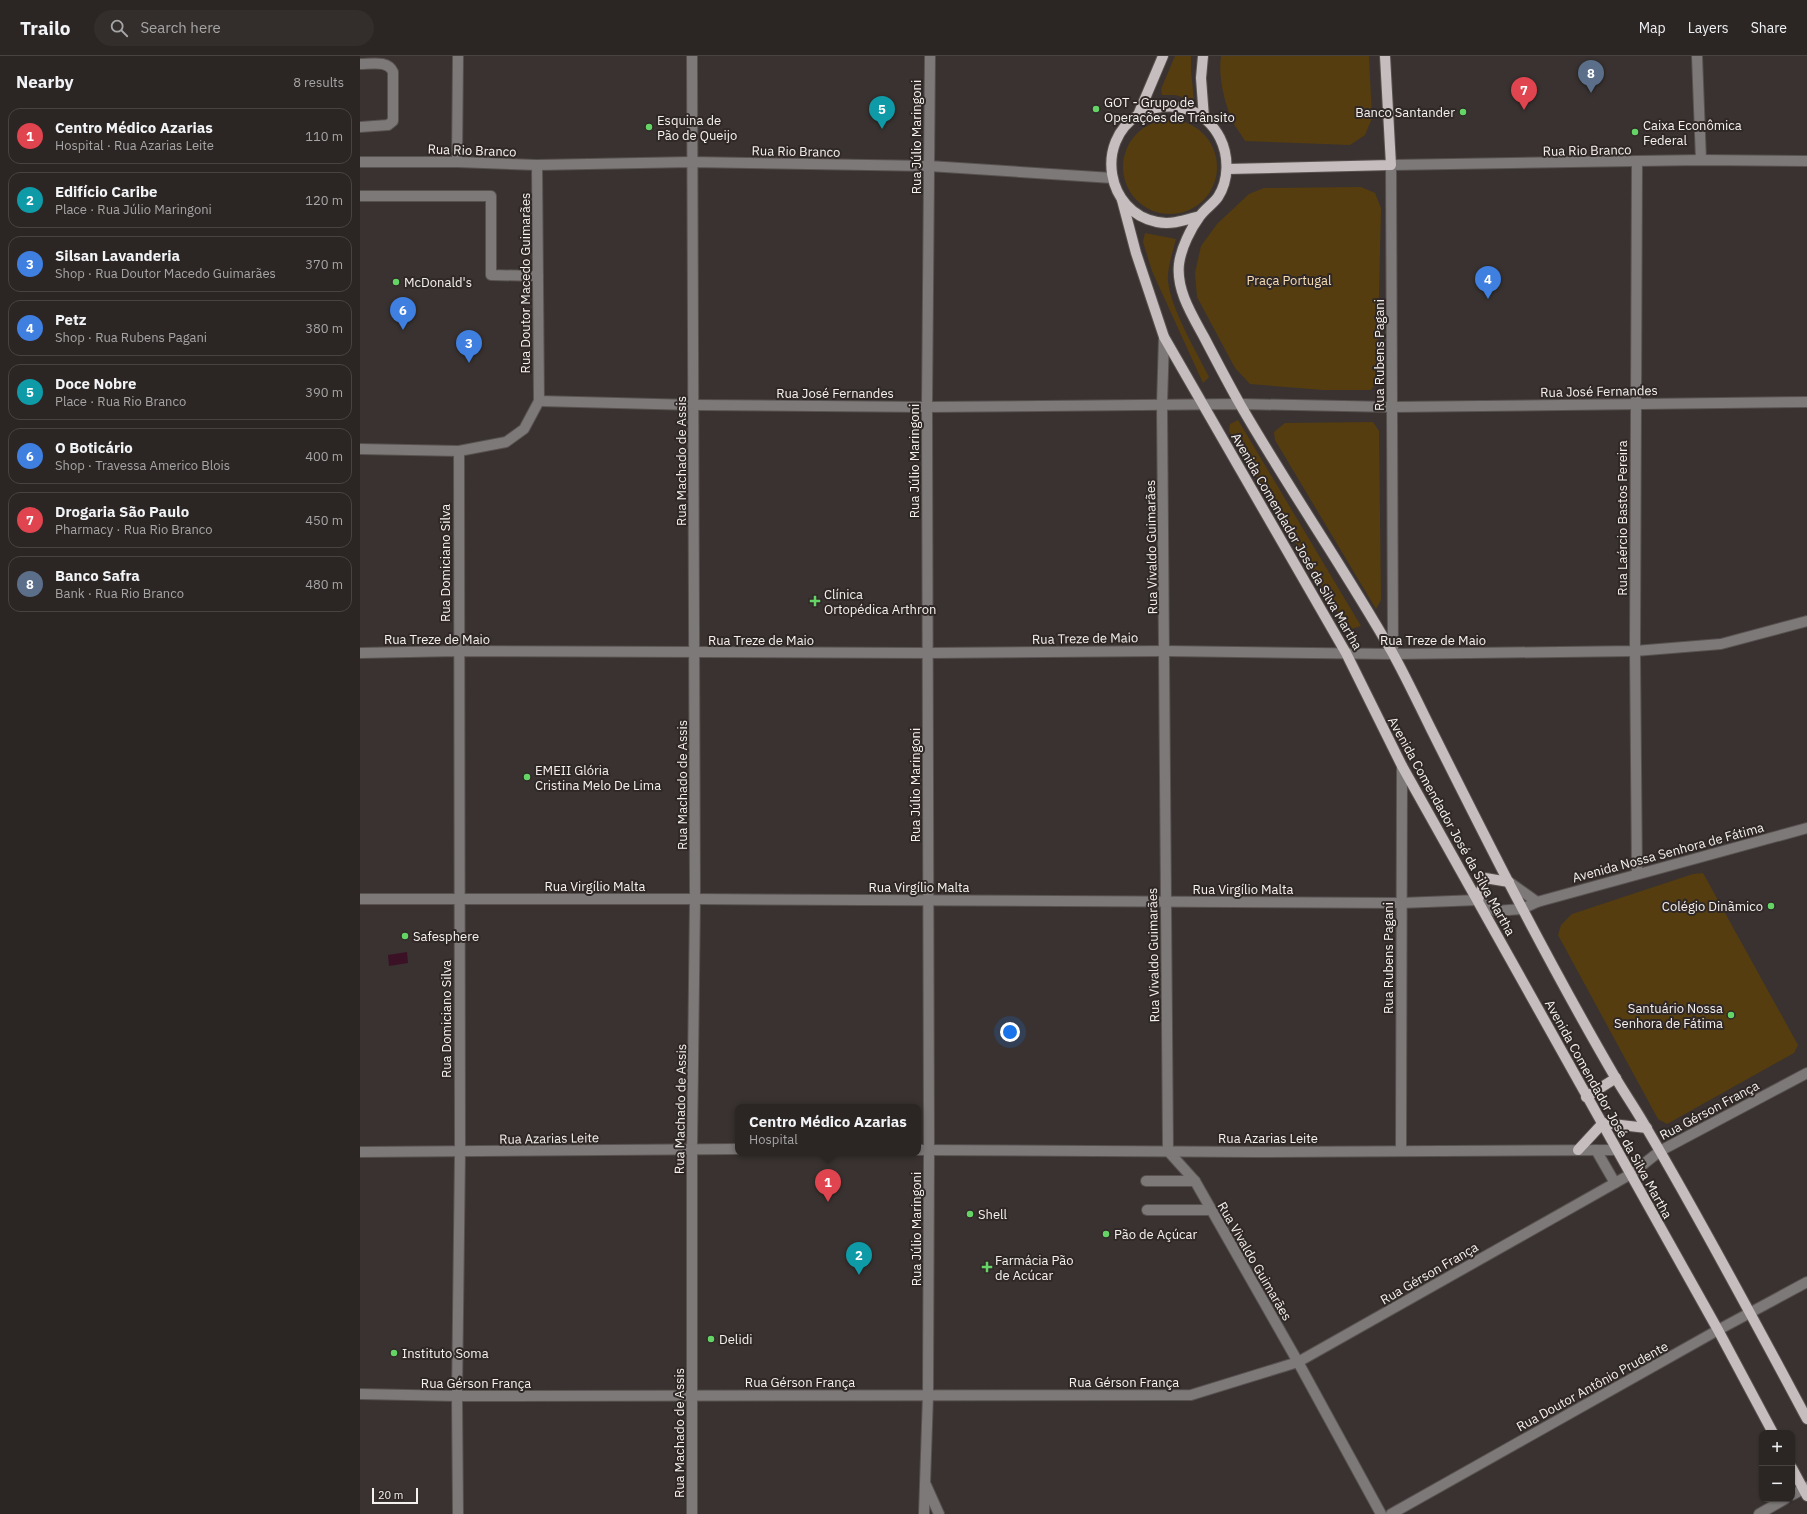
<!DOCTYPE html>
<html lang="en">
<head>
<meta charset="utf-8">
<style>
	:root { --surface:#2b2624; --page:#332e2c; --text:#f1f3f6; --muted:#a6a5a6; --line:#474341; --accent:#8c9099 }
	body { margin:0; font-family:"IBM Plex Sans",sans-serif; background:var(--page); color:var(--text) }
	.controls { position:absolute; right:12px; bottom:12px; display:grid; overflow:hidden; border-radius:8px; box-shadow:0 1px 3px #0004 }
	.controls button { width:36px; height:36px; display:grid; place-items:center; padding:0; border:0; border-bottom:1px solid var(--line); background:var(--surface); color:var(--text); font:20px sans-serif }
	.scale { position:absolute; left:12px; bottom:10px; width:46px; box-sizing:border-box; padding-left:4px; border:2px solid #f5f1ef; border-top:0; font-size:11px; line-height:14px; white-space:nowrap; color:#f5f1ef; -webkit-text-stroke:3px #2f2826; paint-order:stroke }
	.you { position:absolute; left:650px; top:976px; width:14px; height:14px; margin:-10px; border:3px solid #fff; border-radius:50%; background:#1a73e8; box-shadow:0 0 0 6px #1a73e833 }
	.badge { display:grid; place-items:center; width:26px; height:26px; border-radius:50%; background:var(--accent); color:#fff; font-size:13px; font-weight:700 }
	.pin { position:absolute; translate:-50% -33px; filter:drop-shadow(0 1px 2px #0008) }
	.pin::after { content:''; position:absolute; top:21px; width:14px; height:12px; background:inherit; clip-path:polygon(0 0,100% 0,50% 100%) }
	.popup { position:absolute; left:375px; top:1048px; width:186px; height:52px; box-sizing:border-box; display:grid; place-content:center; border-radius:8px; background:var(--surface); filter:drop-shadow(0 1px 3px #0005); font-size:13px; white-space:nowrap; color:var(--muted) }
	.popup b { font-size:15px; color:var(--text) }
	.popup::after { content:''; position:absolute; left:50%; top:100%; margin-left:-8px; border:8px solid transparent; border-top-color:var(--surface) }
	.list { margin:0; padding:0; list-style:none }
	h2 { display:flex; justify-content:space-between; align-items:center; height:52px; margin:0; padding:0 16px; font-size:17px }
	h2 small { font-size:13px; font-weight:400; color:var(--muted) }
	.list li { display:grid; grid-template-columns:26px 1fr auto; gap:12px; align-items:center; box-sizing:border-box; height:56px; margin:0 8px 8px; padding:0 8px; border:1px solid var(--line); border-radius:12px }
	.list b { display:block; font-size:15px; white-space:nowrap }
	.list p { margin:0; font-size:13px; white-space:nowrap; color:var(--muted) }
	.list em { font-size:13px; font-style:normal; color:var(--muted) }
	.icon { flex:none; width:22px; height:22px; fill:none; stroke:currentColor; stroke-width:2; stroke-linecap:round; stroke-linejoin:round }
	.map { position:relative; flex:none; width:1447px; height:1458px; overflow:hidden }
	header { display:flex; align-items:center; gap:24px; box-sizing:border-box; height:56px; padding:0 20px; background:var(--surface); border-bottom:1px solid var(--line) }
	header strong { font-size:19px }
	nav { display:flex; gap:22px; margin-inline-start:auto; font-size:14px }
	.search { width:280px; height:36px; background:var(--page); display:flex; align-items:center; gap:10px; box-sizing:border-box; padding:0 14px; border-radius:22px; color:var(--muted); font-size:15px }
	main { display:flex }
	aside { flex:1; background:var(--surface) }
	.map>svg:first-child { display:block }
	.green { fill:#553d0f }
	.water { fill:#3b1126 }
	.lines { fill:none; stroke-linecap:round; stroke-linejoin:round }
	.minor-casing { stroke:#57514f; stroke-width:12 }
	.major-casing { stroke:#57514f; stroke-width:12 }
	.minor { stroke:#7d7979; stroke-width:10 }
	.major { stroke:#c6bebe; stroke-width:10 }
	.poi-dot { fill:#65d467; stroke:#2f2826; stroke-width:1.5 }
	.labels { text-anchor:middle; stroke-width:4; stroke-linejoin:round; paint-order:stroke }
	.poi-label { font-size:13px; fill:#f5f1ef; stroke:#2f2826; text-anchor:start }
	.street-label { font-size:13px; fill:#f5f1ef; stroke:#2f2826 }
	.park-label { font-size:13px; fill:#f8deb5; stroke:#2f2826 }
</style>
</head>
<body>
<header>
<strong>Trailo</strong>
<div class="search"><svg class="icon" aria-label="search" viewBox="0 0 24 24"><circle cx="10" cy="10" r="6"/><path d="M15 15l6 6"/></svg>Search here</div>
<nav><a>Map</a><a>Layers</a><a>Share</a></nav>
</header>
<main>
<aside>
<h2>Nearby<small>8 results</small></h2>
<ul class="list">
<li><span class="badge" style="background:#e0444e">1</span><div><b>Centro Médico Azarias</b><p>Hospital · Rua Azarias Leite</p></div><em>110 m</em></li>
<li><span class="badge" style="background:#0f9aa8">2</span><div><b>Edifício Caribe</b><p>Place · Rua Júlio Maringoni</p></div><em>120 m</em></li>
<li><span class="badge" style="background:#3f7fe0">3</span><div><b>Silsan Lavanderia</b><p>Shop · Rua Doutor Macedo Guimarães</p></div><em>370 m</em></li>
<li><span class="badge" style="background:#3f7fe0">4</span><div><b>Petz</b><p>Shop · Rua Rubens Pagani</p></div><em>380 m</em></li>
<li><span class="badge" style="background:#0f9aa8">5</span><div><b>Doce Nobre</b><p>Place · Rua Rio Branco</p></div><em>390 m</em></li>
<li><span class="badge" style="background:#3f7fe0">6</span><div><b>O Boticário</b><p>Shop · Travessa Americo Blois</p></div><em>400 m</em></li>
<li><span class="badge" style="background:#e0444e">7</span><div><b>Drogaria São Paulo</b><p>Pharmacy · Rua Rio Branco</p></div><em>450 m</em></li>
<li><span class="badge" style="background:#5c6f8a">8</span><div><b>Banco Safra</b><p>Bank · Rua Rio Branco</p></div><em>480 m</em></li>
</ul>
</aside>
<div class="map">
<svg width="1447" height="1458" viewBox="0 0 1447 1458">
	<rect width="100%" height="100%" fill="#393230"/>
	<!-- green -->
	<g class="green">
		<path d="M815,0h16v15l3,29 -19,-5h-13l-1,-6z"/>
		<path d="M861,0h148l3,62 -7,17 -15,10 -105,-4c-4,-7 -10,-14 -13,-21 -8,-19 -14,-44 -11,-64z"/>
		<circle cx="810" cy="111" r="47"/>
		<path d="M1001,131l14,6 6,15 -4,174 -6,8h-48l-73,-6 -15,-16 -38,-71 -2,-24 6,-27 16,-22 32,-30 15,-6z"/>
		<path d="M785,177l31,6c-3,13 -9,28 -8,42 2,26 29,72 41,96l-6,6 -51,-112 -9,-29z"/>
		<path d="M878,364l123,206 -13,4 -119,-199 1,-7z"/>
		<path d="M1013,366l6,9 2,169 -5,9 -101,-169 -1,-8 11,-9z"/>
		<path d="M1343,817l95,172 -4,8 -127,71 -9,-5 -100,-184 3,-10 11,-11 121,-40z"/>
	</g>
	<!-- water -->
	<path class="water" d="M47,896l1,11 -19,3 -1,-11z"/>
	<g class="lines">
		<defs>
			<g id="minor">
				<path d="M332,0l3,843 -3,250v365"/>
				<path d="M1337,0l4,104"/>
				<path d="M0,8c11,0 28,-4 33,8v49l-5,4 -28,2"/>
				<path d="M0,106h97l80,3 154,-3 238,4 183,12"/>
				<path d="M97,106l1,-106"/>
				<path d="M1277,106l-2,489 2,223"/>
				<path d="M0,140h131v79l47,1"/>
				<path d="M804,281l-2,68 6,746 27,30 103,181 83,152"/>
				<path d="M179,345l155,4 233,2 313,-3 152,3 415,-5"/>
				<path d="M0,393l99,2 47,-9 18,-13 15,-28 -2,-236"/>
				<path d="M0,597l98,-2 470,2 237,-2 228,3 242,-3 86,-7 86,-23"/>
				<path d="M1033,598l-2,-489 310,-5 106,1"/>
				<path d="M1149,826l28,20"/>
				<path d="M0,843h335l706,4 77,-3 18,11 26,-2 15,-7 270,-74"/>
				<path d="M558,1094l338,2 361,-2"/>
				<path d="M1236,1094l19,33"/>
				<path d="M1041,1095l1,-385"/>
				<path d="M0,1096l378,-3"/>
				<path d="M786,1125h49"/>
				<path d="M787,1154h64"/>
				<path d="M0,1338l97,2 734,-1 107,-33 333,-188 29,-23 147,-78"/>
				<path d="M566,1429l13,29"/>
				<path d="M1432,1439l15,-8"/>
				<path d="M98,1458l-1,-118 3,-244 -1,-701"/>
				<path d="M564,1458l4,-119 1,-245 -2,-743 3,-351"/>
				<path d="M1031,1458l327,-184 89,-48"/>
				<path d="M1399,1458l26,-15"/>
			</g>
			<g id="major">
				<path d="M843,0l-2,22 3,40"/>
				<path d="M778,59l25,-59"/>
				<path d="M867,113l164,-4 -6,-109"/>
				<path d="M762,144l14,53 28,84 182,316 56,113 316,564 55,103"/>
				<path d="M840,160c-15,4 -28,9 -43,6 -51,-10 -62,-80 -19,-107 15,-9 35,-11 51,-5 14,5 25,16 31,28 9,18 9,42 -2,59 -5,7 -13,12 -18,19 -9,12 -19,32 -21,48 -3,26 13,51 25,73 12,23 24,46 37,69 48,83 103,162 151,246 14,25 26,51 39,77 30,60 60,120 91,179 30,57 61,114 93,169 10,17 22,34 32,52 56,95 108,193 160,290"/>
				<path d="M1118,844l7,-22 24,4"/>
				<path d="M1226,1041l30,-19"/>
				<path d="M1218,1094l25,-27 44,5"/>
				<path d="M1432,1412l15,28"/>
			</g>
		</defs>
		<!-- minor casing -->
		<use href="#minor" class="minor-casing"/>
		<!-- major casing -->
		<use href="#major" class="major-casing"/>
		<!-- minor -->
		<use href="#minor" class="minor"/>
		<!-- major -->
		<use href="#major" class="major"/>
	</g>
	<!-- markers -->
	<g class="poi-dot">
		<circle cx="736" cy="53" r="4"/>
		<circle cx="1103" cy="56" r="4"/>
		<circle cx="289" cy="71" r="4"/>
		<circle cx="1275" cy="76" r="4"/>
		<circle cx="36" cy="226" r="4"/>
		<path d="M453 539h4v4h4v4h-4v4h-4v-4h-4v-4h4z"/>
		<circle cx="167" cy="721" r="4"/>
		<circle cx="1411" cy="850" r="4"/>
		<circle cx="45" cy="880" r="4"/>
		<circle cx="1371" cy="959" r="4"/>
		<circle cx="610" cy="1158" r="4"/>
		<circle cx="746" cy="1178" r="4"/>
		<path d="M625 1205h4v4h4v4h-4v4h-4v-4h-4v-4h4z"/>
		<circle cx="351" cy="1283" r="4"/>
		<circle cx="34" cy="1297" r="4"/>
	</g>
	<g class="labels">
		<!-- poi labels -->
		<g class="poi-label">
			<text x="744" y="51">GOT - Grupo de<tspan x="744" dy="15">Operações de Trânsito</tspan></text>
			<text x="1095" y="61" text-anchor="end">Banco Santander</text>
			<text x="297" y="69">Esquina de<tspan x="297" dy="15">Pão de Queijo</tspan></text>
			<text x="1283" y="74">Caixa Econômica<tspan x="1283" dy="15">Federal</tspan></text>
			<text x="44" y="231">McDonald's</text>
			<text x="464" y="543">Clínica<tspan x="464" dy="15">Ortopédica Arthron</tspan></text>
			<text x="175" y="719">EMEII Glória<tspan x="175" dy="15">Cristina Melo De Lima</tspan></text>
			<text x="1403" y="855" text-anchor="end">Colégio Dinãmico</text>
			<text x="53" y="885">Safesphere</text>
			<text x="1363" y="957" text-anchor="end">Santuário Nossa<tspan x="1363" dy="15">Senhora de Fátima</tspan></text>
			<text x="618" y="1163">Shell</text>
			<text x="754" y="1183">Pão de Açúcar</text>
			<text x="635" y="1209">Farmácia Pão<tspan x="635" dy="15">de Acúcar</tspan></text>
			<text x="359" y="1288">Delidi</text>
			<text x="42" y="1302">Instituto Soma</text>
		</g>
		<!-- street labels -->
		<g class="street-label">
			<text transform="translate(556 81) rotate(-90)" y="5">Rua Júlio Maringoni</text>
			<text transform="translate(112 94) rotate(2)" y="5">Rua Rio Branco</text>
			<text transform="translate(1227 94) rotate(-1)" y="5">Rua Rio Branco</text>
			<text transform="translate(436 95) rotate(1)" y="5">Rua Rio Branco</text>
			<text transform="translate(165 227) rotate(-90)" y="5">Rua Doutor Macedo Guimarães</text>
			<text transform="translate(1019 299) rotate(-90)" y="5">Rua Rubens Pagani</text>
			<text transform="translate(1239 335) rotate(-1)" y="5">Rua José Fernandes</text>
			<text x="475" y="342">Rua José Fernandes</text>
			<text transform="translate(321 405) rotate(-90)" y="5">Rua Machado de Assis</text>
			<text transform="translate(554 405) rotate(-90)" y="5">Rua Júlio Maringoni</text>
			<text transform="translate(1262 462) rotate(-90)" y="5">Rua Laércio Bastos Pereira</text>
			<text transform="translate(937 485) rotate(60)" y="5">Avenida Comendador José da Silva Martha</text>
			<text transform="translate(791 491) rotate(-91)" y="5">Rua Vivaldo Guimarães</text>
			<text transform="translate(85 507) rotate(-90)" y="5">Rua Domiciano Silva</text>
			<text transform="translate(725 582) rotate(-1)" y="5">Rua Treze de Maio</text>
			<text x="77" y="588">Rua Treze de Maio</text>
			<text x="401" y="589">Rua Treze de Maio</text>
			<text x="1073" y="589">Rua Treze de Maio</text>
			<text transform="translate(322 729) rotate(-90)" y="5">Rua Machado de Assis</text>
			<text transform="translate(555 729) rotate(-90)" y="5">Rua Júlio Maringoni</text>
			<text transform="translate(1092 770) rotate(61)" y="5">Avenida Comendador José da Silva Martha</text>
			<text transform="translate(1308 796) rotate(-15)" y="5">Avenida Nossa Senhora de Fátima</text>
			<text x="235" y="835">Rua Virgílio Malta</text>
			<text x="559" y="836">Rua Virgílio Malta</text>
			<text x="883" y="838">Rua Virgílio Malta</text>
			<text transform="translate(793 899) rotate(-91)" y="5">Rua Vivaldo Guimarães</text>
			<text transform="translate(1028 902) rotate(-90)" y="5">Rua Rubens Pagani</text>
			<text transform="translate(86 963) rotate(-90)" y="5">Rua Domiciano Silva</text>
			<text transform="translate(320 1053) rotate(-89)" y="5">Rua Machado de Assis</text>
			<text transform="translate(1249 1053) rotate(61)" y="5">Avenida Comendador José da Silva Martha</text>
			<text transform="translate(1349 1054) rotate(-28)" y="5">Rua Gérson França</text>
			<text transform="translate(189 1082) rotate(-1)" y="5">Rua Azarias Leite</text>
			<text x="908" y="1087">Rua Azarias Leite</text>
			<text transform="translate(556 1173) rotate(-90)" y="5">Rua Júlio Maringoni</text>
			<text transform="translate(895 1205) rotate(60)" y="5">Rua Vivaldo Guimarães</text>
			<text transform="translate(1069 1217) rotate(-30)" y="5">Rua Gérson França</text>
			<text x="440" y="1331">Rua Gérson França</text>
			<text x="764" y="1331">Rua Gérson França</text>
			<text x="116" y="1332">Rua Gérson França</text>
			<text transform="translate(1232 1330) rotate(-29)" y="5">Rua Doutor Antônio Prudente</text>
			<text transform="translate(319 1377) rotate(-90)" y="5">Rua Machado de Assis</text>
		</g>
		<!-- park labels -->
		<g class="park-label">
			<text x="929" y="229">Praça Portugal</text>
		</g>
	</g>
</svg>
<div class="controls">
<button>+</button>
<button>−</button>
</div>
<div class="scale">20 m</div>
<div class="you"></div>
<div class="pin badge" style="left:468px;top:1146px;background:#e0444e">1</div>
<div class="popup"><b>Centro Médico Azarias</b>Hospital</div>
<div class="pin badge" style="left:499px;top:1219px;background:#0f9aa8">2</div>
<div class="pin badge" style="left:109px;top:307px;background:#3f7fe0">3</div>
<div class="pin badge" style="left:1128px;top:243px;background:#3f7fe0">4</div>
<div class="pin badge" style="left:522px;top:73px;background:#0f9aa8">5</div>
<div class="pin badge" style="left:43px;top:274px;background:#3f7fe0">6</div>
<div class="pin badge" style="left:1164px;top:54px;background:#e0444e">7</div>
<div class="pin badge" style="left:1231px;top:37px;background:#5c6f8a">8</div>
</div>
</main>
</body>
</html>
